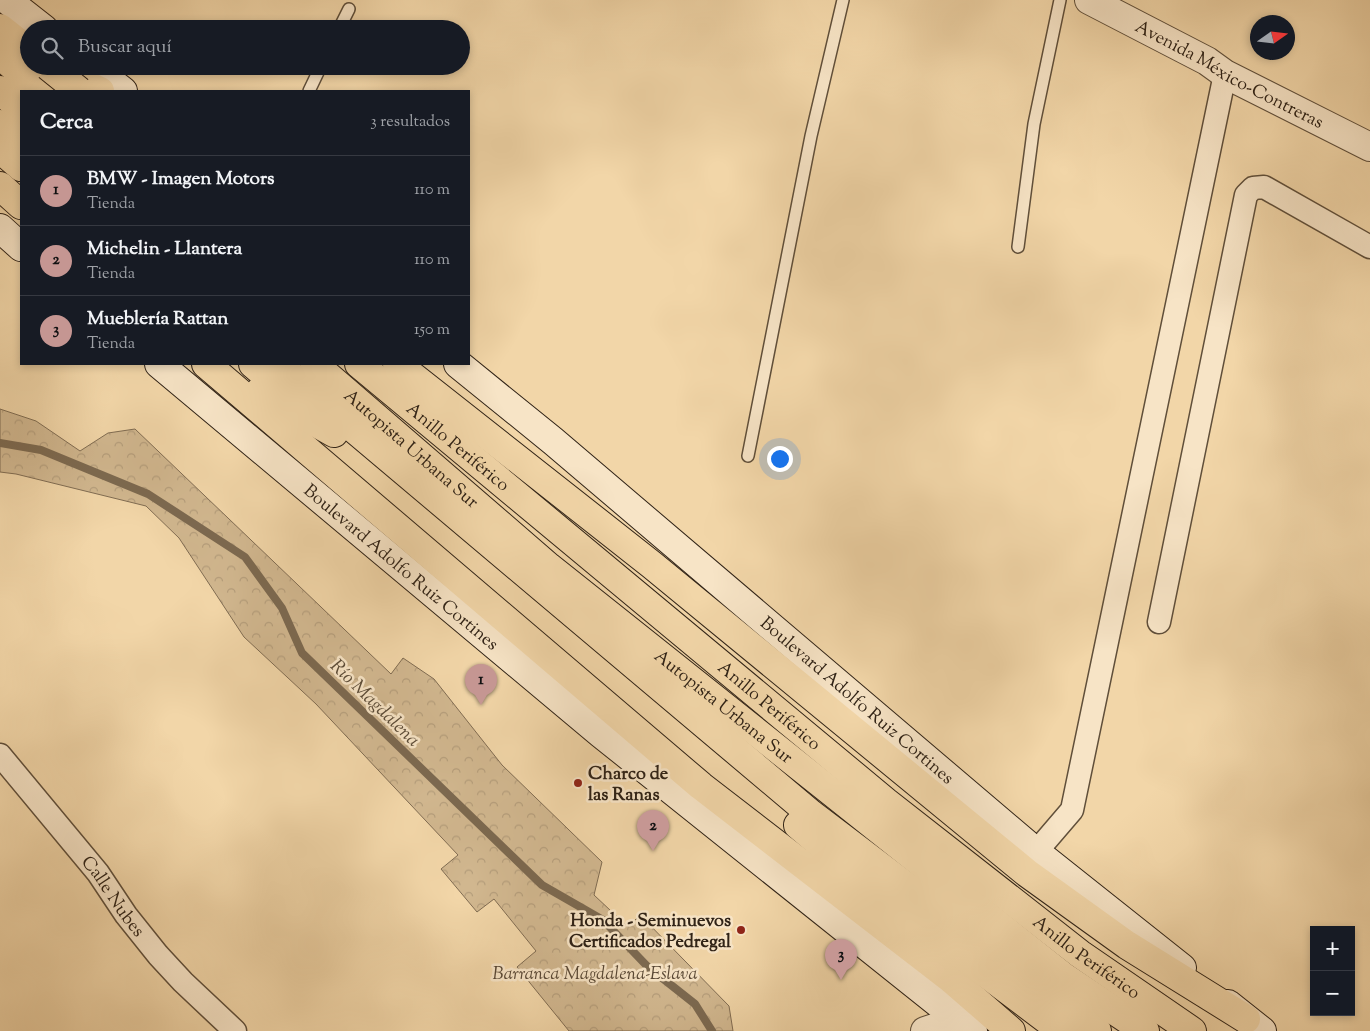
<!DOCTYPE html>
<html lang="es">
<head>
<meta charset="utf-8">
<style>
	:root { --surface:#171b24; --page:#20242c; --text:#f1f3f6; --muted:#9ea1a6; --line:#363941; --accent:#c59692 }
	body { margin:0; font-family:"Sorts Mill Goudy",serif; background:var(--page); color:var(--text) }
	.controls { position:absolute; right:15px; bottom:15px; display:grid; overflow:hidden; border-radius:0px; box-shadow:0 2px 8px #0003 }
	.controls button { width:45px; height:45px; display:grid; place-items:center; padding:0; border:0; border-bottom:1px solid var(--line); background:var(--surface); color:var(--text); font:25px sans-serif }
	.compass { position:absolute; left:1250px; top:15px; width:45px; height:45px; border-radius:50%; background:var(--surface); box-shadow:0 2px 8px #0003; rotate:76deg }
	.you { position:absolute; left:779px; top:458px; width:18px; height:18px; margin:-12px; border:4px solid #fff; border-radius:50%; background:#1a73e8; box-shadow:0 0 0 8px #1a73e833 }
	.badge { display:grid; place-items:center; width:32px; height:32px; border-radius:50%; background:var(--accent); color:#111; font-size:16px; font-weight:700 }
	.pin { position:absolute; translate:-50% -41px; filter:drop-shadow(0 1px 2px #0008) }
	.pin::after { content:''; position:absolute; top:26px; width:18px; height:15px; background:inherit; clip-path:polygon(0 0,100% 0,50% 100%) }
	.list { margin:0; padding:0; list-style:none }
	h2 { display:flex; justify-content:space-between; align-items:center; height:65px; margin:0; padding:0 20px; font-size:21px }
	h2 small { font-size:16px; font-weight:400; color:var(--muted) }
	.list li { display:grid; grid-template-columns:32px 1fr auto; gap:15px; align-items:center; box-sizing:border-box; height:70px; padding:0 20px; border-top:1px solid var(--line) }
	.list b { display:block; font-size:19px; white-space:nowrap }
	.list p { margin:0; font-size:16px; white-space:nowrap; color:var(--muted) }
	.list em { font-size:16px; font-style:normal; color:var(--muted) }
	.icon { flex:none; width:28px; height:28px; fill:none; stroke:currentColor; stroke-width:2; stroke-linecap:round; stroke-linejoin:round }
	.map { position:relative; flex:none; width:1370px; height:1031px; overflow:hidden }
	.search { position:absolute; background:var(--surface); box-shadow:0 2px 8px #0003; left:20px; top:20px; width:450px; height:55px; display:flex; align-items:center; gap:12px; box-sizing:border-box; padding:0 18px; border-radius:28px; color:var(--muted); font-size:19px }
	.panel { position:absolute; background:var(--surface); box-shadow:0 2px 8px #0003; left:20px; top:90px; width:450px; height:275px; border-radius:0px }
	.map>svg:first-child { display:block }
	.forest { fill:url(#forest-crowns); stroke:#806c52 }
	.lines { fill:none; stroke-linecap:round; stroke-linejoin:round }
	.stream { stroke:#7c6950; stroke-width:8 }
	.service-casing { stroke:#604f3a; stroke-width:14 }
	.minor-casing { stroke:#604f3a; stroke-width:25 }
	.tertiary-casing { stroke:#604f3a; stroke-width:30 }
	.secondary-casing { stroke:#2f2216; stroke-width:30 }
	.motorway-casing { stroke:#2f2216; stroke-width:30 }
	.service { stroke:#f7e4c6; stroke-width:11 }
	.minor { stroke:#f7e4c6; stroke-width:22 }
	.tertiary { stroke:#f7e4c6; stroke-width:28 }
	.secondary { stroke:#f7e4c6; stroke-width:28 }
	.motorway { stroke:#f2d6a8; stroke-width:28 }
	.motorway-bridge-casing { stroke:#2f2216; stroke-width:30; stroke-linecap:butt }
	.motorway-bridge { stroke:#f2d6a8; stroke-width:28 }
	.poi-dot { fill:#8f2418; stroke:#f7e4c6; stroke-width:2 }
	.labels { text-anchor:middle; stroke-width:5; stroke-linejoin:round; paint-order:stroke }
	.street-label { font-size:18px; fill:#2f2216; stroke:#f7e4c6 }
	.poi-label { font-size:18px; font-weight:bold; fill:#2f2216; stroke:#f7e4c6; text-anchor:start }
	.park-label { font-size:18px; font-style:italic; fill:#584734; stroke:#f7e4c6 }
	.water-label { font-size:19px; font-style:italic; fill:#5c4c38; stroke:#f7e4c6 }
</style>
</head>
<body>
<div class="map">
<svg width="1370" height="1031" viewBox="0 0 1370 1031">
	<defs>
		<pattern id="forest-crowns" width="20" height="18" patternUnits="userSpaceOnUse" patternTransform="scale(1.25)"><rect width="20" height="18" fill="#d1b78f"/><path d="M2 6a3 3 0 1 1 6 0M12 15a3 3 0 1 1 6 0" fill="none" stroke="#b49d7b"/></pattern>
	</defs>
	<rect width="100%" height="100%" fill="#f2d6a8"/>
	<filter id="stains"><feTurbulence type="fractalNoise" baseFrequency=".004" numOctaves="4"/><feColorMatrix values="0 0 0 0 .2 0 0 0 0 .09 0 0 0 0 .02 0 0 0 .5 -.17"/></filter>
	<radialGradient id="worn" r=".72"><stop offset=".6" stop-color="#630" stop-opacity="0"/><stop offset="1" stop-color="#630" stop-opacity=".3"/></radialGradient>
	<!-- forest -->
	<path class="forest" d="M0,409l36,12 44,30 28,-18 27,-4 256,245 12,-16 31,21 68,86 100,97 -8,33 34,32 12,-12 89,91 4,25h-164l-52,-64 19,-16 -42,-52 -17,13 -36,-43 17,-14 -142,-151 -72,-67 -65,-99 -33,-32 -130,-32 -16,-2z"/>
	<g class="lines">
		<!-- stream -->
		<path class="stream" d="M0,443l41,7 107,44 97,63 37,51 20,45 240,232 61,35 44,46 48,38 17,27"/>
		<defs>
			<g id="service">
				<path d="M339,29l10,-20"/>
				<path d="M309,91l12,-25"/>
				<path d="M1018,247l16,-123 26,-124"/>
				<path d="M748,456l63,-320 32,-136"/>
			</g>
			<g id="minor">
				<path d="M1159,622l87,-427 7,-7 11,-1 106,60"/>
				<path id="s1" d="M0,755l98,118 28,42 32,40 25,27 52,49"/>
				<path d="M1036,852l36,-42 153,-736"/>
			</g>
			<g id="tertiary">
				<path id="s2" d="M1089,0l118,61 18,13 145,73"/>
				<path d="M925,1031l33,-11"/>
			</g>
			<g id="secondary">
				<path d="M7,0l37,29"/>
				<path d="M91,66l32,25"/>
				<path d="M0,228l21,19"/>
				<path id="s3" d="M159,364l441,369 373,298"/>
				<path id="s4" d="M458,364l95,77 483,411 146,116"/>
				<path d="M1228,1004l34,27"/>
			</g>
			<g id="motorway">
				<path d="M0,28l29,23"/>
				<path d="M0,55l42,36"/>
				<path d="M59,72l41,19"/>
				<path d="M0,90l21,19"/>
				<path d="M0,124l21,18"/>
				<path d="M0,149l21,18"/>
				<path d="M0,186l21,19"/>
				<path d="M206,364l495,422 250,193 60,52"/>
				<path d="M253,364l33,28"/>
				<path d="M277,364l534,450 286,217"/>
				<path id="s5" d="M314,364l235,203 515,410 81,54"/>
				<path id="s6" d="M359,364l527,438 194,152 112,77"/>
				<path d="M397,364l255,201 375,308 100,72 119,74"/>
				<path d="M260,391l74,42"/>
				<path d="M798,825l67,57 197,149"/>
			</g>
		</defs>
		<!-- service casing -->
		<use href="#service" class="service-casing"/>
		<!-- minor casing -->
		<use href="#minor" class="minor-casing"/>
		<!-- tertiary casing -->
		<use href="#tertiary" class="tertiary-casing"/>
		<!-- secondary casing -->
		<use href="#secondary" class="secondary-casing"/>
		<!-- motorway casing -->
		<use href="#motorway" class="motorway-casing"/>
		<!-- service -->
		<use href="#service" class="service"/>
		<!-- minor -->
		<use href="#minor" class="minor"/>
		<!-- tertiary -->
		<use href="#tertiary" class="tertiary"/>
		<!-- secondary -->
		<use href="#secondary" class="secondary"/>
		<!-- motorway -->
		<use href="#motorway" class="motorway"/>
		<defs>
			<path id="motorway-bridge" d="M48,66l31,25"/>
		</defs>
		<!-- motorway-bridge casing -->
		<use href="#motorway-bridge" class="motorway-bridge-casing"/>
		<!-- motorway-bridge -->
		<use href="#motorway-bridge" class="motorway-bridge"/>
	</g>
	<!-- markers -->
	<g class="poi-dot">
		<circle cx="578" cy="783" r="5"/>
		<circle cx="741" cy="930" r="5"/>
	</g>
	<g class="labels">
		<!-- street labels -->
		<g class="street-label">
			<text dy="6" stroke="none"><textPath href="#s2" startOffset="159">Avenida México-Contreras</textPath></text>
			<text dy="6" stroke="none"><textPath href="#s6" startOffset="129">Anillo Periférico</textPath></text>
			<text dy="6" stroke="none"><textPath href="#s5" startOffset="129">Autopista Urbana Sur</textPath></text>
			<text dy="6" stroke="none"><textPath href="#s3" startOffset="316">Boulevard Adolfo Ruiz Cortines</textPath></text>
			<text dy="6" stroke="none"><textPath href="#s4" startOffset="522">Boulevard Adolfo Ruiz Cortines</textPath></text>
			<text dy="6" stroke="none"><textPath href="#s5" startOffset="534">Autopista Urbana Sur</textPath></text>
			<text dy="6" stroke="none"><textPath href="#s6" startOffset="534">Anillo Periférico</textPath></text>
			<text dy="6" stroke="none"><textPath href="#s1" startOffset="181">Calle Nubes</textPath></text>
			<text dy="6" stroke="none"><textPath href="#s6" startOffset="939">Anillo Periférico</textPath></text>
		</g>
		<!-- poi labels -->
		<g class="poi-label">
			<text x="588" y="779">Charco de<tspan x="588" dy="21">las Ranas</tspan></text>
			<text x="731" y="926" text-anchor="end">Honda - Seminuevos<tspan x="731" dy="21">Certificados Pedregal</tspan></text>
		</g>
		<!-- park labels -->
		<g class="park-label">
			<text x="595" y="979">Barranca Magdalena-Eslava</text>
		</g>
		<!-- water labels -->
		<g class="water-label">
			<text transform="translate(376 702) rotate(44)" y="7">Río Magdalena</text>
		</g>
	</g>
	<rect width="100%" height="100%" filter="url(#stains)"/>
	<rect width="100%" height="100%" fill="url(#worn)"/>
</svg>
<div class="controls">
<button>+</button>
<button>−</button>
</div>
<svg class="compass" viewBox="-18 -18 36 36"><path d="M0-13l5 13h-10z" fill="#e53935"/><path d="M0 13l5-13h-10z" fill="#9ea1a6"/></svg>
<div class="you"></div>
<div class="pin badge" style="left:481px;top:705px">1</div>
<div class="pin badge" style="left:653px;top:851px">2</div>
<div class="pin badge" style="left:841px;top:980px">3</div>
<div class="search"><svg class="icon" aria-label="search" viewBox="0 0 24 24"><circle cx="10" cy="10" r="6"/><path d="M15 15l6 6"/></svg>Buscar aquí</div>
<section class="panel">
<h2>Cerca<small>3 resultados</small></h2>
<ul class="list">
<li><span class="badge">1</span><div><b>BMW - Imagen Motors</b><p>Tienda</p></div><em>110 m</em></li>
<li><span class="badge">2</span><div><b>Michelin - Llantera</b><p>Tienda</p></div><em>110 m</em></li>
<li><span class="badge">3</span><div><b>Mueblería Rattan</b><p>Tienda</p></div><em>150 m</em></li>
</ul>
</section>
</div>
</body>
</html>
